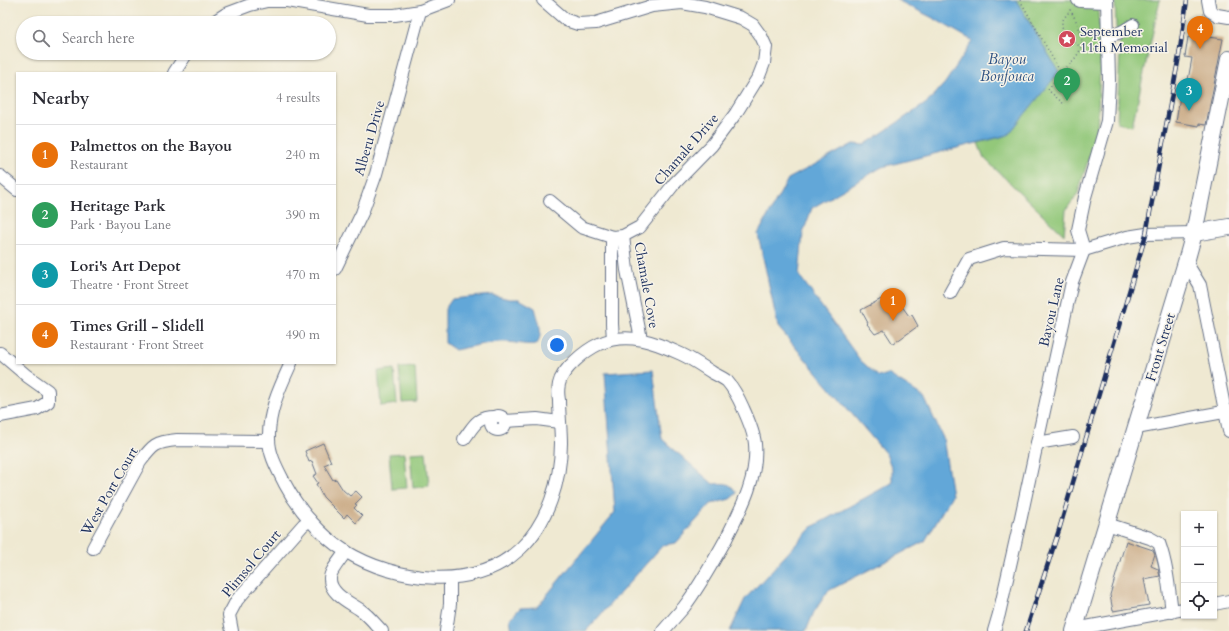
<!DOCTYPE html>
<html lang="en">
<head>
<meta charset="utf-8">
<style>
	:root { --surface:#fff; --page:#f2f2f3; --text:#2b2b33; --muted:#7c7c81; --line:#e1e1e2; --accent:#d1495b }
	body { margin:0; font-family:Cardo,serif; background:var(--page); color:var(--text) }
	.controls { position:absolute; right:12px; bottom:12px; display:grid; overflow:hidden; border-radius:0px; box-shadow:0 1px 3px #0004 }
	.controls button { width:36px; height:36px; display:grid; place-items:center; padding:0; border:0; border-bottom:1px solid var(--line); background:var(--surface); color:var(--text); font:20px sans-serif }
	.you { position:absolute; left:557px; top:345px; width:14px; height:14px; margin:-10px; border:3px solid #fff; border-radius:50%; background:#1a73e8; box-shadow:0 0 0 6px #1a73e833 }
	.badge { display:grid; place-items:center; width:26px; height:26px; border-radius:50%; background:var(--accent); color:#fff; font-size:13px; font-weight:700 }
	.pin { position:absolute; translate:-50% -33px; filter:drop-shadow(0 1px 2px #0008) }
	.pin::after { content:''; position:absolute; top:21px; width:14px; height:12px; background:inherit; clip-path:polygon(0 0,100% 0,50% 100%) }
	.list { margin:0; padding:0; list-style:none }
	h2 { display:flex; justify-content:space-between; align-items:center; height:52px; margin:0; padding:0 16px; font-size:17px }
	h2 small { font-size:13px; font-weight:400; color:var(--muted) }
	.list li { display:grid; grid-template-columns:26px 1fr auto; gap:12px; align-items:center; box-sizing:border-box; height:60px; padding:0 16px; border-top:1px solid var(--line) }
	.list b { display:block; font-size:15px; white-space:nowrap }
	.list p { margin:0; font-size:13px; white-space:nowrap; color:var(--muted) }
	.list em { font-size:13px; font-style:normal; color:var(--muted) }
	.icon { flex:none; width:22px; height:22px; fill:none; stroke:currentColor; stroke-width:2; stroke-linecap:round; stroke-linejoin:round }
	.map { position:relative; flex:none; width:1229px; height:631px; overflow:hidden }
	.search { position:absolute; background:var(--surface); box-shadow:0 1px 3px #0004; left:16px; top:16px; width:320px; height:44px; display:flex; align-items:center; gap:10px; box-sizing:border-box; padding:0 14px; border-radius:22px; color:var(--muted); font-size:15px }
	.panel { position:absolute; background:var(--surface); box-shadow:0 1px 3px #0004; left:16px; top:72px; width:320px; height:292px; border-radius:0px }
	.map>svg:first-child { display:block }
	.green { fill:#93c87a; stroke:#577c6c }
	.water { fill:#62a7d8; stroke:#3e6b9b }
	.building { fill:#cbac87 }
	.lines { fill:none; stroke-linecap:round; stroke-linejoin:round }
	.minor-casing { stroke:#657087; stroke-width:14 }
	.major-casing { stroke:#657087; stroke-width:18 }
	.path { stroke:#657087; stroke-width:1.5; stroke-dasharray:1 3; stroke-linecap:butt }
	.minor { stroke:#fff; stroke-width:12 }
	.major { stroke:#fff; stroke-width:16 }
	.rail-casing { stroke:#1b2f5e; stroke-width:4.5 }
	.rail { stroke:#f7f3e8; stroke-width:3; stroke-dasharray:9; stroke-linecap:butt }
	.labels { text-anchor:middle; stroke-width:3; stroke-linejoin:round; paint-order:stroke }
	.poi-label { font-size:14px; fill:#1b2f5e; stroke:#f7f3e8; text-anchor:start }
	.street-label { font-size:14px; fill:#1b2f5e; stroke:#f7f3e8 }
	.water-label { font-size:15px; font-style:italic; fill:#305383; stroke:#f7f3e8 }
</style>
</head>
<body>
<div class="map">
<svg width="1229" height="631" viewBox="0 0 1229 631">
	<rect width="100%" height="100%" fill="#f7f3e8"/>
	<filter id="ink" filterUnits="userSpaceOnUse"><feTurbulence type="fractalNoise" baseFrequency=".025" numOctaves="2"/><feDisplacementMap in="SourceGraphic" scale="8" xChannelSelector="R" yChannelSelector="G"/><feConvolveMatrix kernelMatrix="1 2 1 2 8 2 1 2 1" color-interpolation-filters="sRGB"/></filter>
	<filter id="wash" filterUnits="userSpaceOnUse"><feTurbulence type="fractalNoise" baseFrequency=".012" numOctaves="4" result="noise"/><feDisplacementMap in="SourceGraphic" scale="16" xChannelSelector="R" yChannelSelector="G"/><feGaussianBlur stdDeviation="0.9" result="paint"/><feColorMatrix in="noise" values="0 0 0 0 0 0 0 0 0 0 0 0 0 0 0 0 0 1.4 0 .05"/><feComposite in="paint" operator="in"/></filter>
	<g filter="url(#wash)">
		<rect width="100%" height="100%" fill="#efe9d2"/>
		<!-- green -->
		<g class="green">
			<path d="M1016,0h81l4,48 -4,83 -19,62 -12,17 -2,25 -80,-77 -6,-15 30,-8 51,-63z"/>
			<path d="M1115,0h45l-28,126 -15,-3 3,-74 -4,-22z"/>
			<path d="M415,367l2,35 -15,1 -3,-35z"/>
			<path d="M394,369l3,35 -16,2 -3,-35z"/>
			<path d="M426,452l3,34 -16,2 -3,-35z"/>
			<path d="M404,453l3,35 -15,1 -3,-35z"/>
		</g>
		<!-- water -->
		<g class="water">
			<path d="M897,0h119l43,72 -51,63 -126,32 -70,41 -9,25 -4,42 61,85 19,17 9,-3 36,23 19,41 9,57 -27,46 -97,50 -14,21 -8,19h-76l15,-32 67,-72 80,-44v-14l-6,-15 -108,-127 -20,-93 30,-55 65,-35 11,1 64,-43 17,-19 28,-42 -40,-23z"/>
			<path d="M492,295l17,4h10l16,9c3,12 9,25 2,36 -14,2 -24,-3 -38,-2 -14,1 -29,5 -44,8l-10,-7v-34l7,-10z"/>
			<path d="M653,370l9,69 51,45c12,-1 17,-2 24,9l-7,6 -19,5 -35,39 -13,2 -77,86h-74l-2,-12 10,-11 17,-1 78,-95 -10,-139z"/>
		</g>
		<g id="blocks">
			<!-- building -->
			<g class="building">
				<path d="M1195,35l28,4 -17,86 -7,-1v2l-23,-4 4,-26 5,1 7,-39 -7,-1 3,-20 7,1z"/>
				<path d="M885,297l4,5 7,-4 13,18 3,-1 6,11 -25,18 -9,-14 -9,4 -8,-10 1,-1 -7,-13z"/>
				<path d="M323,443l8,19 -7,3 9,15 3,-1 7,11 7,6 6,-5 6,6 -7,7 2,1 -3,3 8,8 -6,7 -9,-9 -3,4 -21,-21 -7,-13 2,-1 -5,-7 4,-2 -5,-13 -3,1 -4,-11z"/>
				<path d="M1126,541l27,9 2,4 -4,12 7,3 2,7 -16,3 5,26 -36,6 -3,-16z"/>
			</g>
		</g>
	</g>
	<g filter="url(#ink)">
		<use href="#blocks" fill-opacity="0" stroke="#657087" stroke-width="1"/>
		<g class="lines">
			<defs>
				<g id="minor">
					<path d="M543,0l23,20 12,4 18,-1 56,-17 30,-3 23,4 36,11 12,7 8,11 5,11 -2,16 -5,13 -23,37 -24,32 -38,39 -34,43 -17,9 -11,1 -31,-10 -31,-26"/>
					<path d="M1078,0l2,1 27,1"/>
					<path d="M1208,0l2,11 7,4 12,2"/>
					<path d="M212,23l14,-9 24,-9 17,-4h20l81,14h27l25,-4 29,-11"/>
					<path d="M1108,35c10,0 17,-5 25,-10"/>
					<path d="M174,73l13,-20"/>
					<path d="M0,176l17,14"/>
					<path d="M623,236l4,34 14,69"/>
					<path d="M612,237v87l1,15"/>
					<path d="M1186,262l14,23 29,146"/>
					<path d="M335,269l27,-56 14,-39 44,-163"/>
					<path d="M950,293l19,-34 35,-11 80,2 43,-13 19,-3 48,-1"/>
					<path d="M0,353l27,23 21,15v11l-11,7 -37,7"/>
					<path d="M291,363c-11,24 -23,49 -22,76 0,16 9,31 16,45 13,25 36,52 60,67 50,31 129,41 175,-2 28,-26 41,-69 41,-106 0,-14 -2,-29 -2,-43 -1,-5 -1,-11 0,-16 3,-15 27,-34 40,-40 28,-13 56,-2 82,10 11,5 21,12 32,19 4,2 10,5 14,8 7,8 12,18 16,27 5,11 11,24 12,36 3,34 -14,65 -29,95 -13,23 -26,47 -42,68 -7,8 -14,16 -21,24"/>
					<circle cx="498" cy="423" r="7"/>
					<path d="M505,421l32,-2 22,3"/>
					<path d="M1136,428l93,-17"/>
					<path d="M464,439c10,-13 12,-22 30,-22"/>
					<path d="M1037,443l36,-6"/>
					<path d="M1107,524l43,14 9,5c8,22 10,46 13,69"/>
					<path d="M93,548l47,-86c13,-17 15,-20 37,-22l92,1"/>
					<path d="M346,551c-4,7 -16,20 -16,27 -1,16 21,25 32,33 7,5 13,13 20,20"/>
					<path d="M1214,604l15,-3"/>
					<path d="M1075,629l109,-20"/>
					<path d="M232,631l-3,-16 8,-15 66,-75 7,-5"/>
					<path d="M446,631l4,-27v-26"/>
					<path d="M994,631l5,-17 22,-97 51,-235 12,-32 -6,-20 7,-33 22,-76 2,-41 -2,-80"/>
				</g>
				<g id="major">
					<path d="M1194,233l35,-6"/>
					<path d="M1074,631l112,-369 8,-29 35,-174"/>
				</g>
			</defs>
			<!-- minor casing -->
			<use href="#minor" class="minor-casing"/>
			<!-- major casing -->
			<use href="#major" class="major-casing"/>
			<!-- path -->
			<g class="path">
				<path d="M1020,0l41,73 -13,17 17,15"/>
				<path d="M1061,73c7,-7 16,-15 20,-25 4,-10 -5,-29 -11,-38 -2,4 -8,9 -8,13 -1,10 12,20 19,24"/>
			</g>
			<!-- minor -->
			<use href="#minor" class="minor"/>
			<!-- major -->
			<use href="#major" class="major"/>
			<defs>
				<path id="rail" d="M1026,631l33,-101 87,-296 33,-178 8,-56"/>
			</defs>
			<!-- rail casing -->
			<use href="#rail" class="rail-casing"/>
			<!-- rail -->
			<use href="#rail" class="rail"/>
		</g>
	</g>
	<!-- icons -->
	<defs>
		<symbol id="sight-disc" viewBox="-11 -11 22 22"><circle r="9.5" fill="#d1495b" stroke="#f7f3e8"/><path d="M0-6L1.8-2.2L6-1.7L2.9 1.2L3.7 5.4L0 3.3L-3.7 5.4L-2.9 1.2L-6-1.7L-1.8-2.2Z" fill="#fff"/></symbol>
	</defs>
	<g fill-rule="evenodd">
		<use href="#sight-disc" x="1057" y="29" width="20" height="20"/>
	</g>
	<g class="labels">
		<!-- poi labels -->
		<g class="poi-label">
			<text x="1080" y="36">September<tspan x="1080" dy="16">11th Memorial</tspan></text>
		</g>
		<!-- street labels -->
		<g class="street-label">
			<text transform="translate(369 138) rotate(-74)" y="5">Alberu Drive</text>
			<text transform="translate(686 149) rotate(-49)" y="5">Chamale Drive</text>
			<text transform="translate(647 285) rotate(80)" y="5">Chamale Cove</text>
			<text transform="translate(1051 312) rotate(-77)" y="5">Bayou Lane</text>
			<text transform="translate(1160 347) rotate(-73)" y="5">Front Street</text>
			<text transform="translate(109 491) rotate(-60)" y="5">West Port Court</text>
			<text transform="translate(251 563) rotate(-50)" y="5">Plimsol Court</text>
		</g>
		<!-- water labels -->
		<g class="water-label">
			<text x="1007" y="64">Bayou<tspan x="1007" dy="17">Bonfouca</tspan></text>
		</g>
	</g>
</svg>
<div class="controls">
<button>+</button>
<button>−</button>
<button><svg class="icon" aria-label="locate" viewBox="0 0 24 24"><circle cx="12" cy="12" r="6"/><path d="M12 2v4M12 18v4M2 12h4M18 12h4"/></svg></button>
</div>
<div class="you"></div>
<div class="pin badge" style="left:893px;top:321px;background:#e8710a">1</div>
<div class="pin badge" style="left:1067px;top:101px;background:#2e9e5b">2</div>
<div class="pin badge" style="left:1189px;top:111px;background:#0f9aa8">3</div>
<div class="pin badge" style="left:1200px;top:49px;background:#e8710a">4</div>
<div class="search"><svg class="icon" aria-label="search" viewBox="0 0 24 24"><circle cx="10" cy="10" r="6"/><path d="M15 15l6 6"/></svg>Search here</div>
<section class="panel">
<h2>Nearby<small>4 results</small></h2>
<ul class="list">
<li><span class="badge" style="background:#e8710a">1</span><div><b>Palmettos on the Bayou</b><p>Restaurant</p></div><em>240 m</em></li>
<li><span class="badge" style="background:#2e9e5b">2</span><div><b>Heritage Park</b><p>Park · Bayou Lane</p></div><em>390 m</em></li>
<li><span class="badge" style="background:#0f9aa8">3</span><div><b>Lori's Art Depot</b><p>Theatre · Front Street</p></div><em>470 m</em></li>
<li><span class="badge" style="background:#e8710a">4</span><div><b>Times Grill - Slidell</b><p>Restaurant · Front Street</p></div><em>490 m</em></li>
</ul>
</section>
</div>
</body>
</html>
